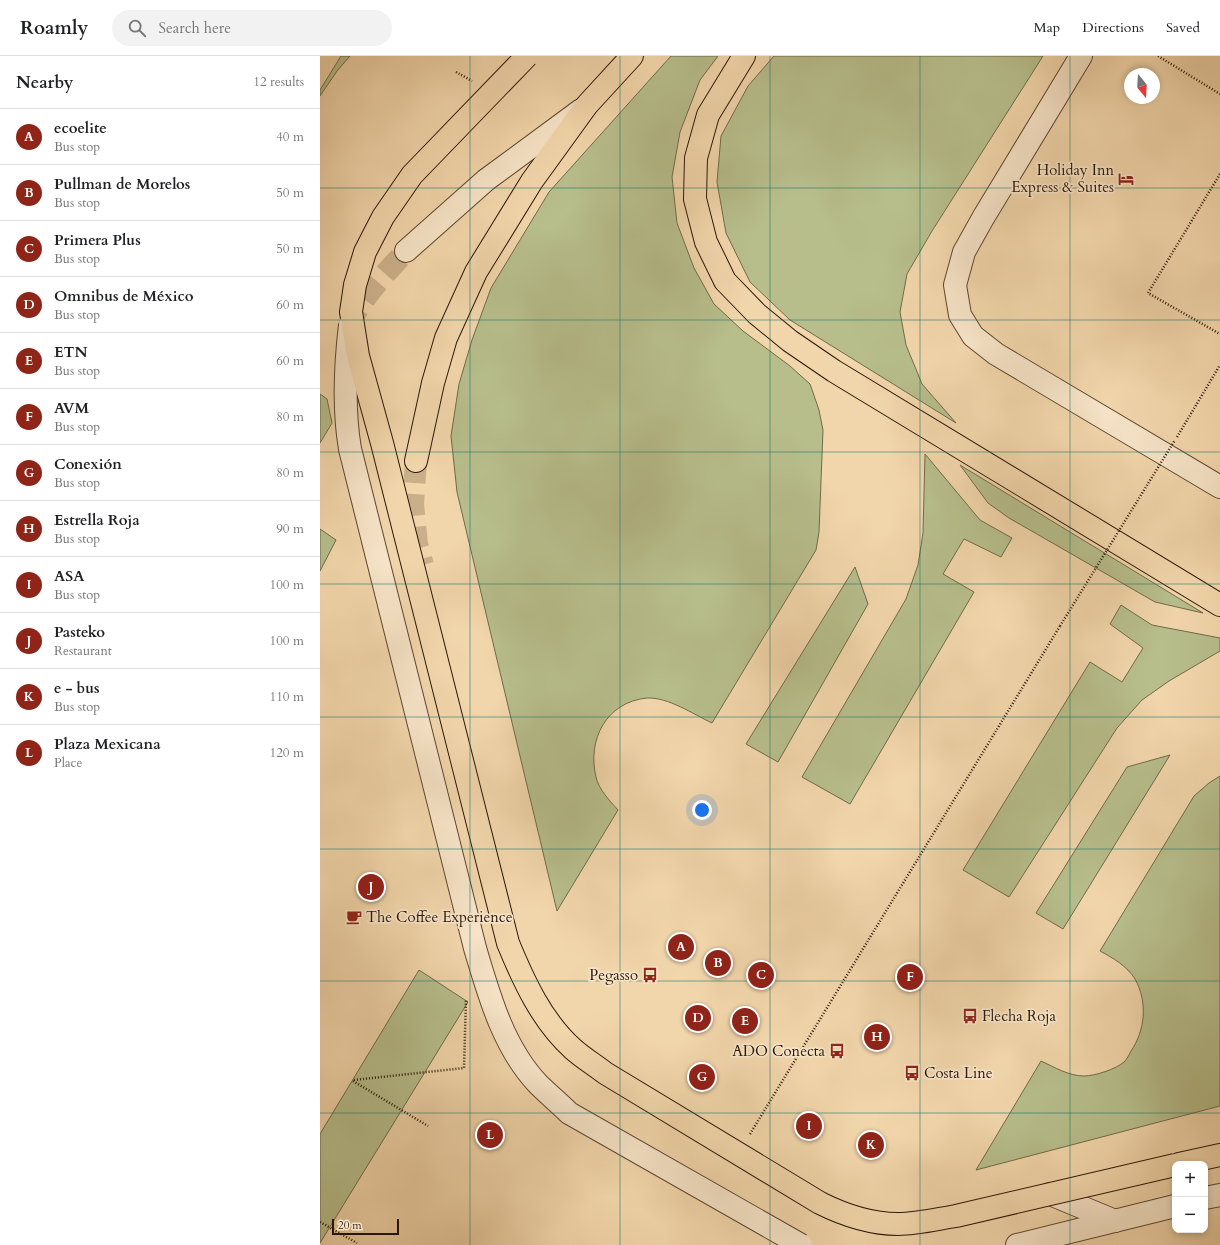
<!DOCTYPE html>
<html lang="en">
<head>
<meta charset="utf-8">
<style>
	:root { --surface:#fff; --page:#f2f2f2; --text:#202124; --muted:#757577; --line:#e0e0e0; --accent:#8f2418 }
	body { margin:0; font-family:Cardo,serif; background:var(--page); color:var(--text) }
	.controls { position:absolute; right:12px; bottom:12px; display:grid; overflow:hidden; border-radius:8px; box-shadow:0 2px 6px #0003 }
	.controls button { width:36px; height:36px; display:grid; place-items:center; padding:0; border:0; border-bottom:1px solid var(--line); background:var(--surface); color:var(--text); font:20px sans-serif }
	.compass { position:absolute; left:804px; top:12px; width:36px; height:36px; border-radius:50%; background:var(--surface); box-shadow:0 2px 6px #0003; rotate:162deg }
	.scale { position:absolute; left:12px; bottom:10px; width:67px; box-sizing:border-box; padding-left:4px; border:2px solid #2b1708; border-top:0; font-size:11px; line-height:14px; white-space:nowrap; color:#2b1708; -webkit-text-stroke:3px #f7e4c8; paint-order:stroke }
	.you { position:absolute; left:382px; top:754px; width:14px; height:14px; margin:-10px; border:3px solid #fff; border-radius:50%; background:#1a73e8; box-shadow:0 0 0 6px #1a73e833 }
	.badge { display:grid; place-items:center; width:26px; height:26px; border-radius:50%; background:var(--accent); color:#fff; font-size:13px; font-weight:700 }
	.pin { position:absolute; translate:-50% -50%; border:2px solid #fff; box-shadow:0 1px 4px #0006 }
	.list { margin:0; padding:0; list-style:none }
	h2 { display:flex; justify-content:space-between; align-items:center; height:52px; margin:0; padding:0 16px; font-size:17px }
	h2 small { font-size:13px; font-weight:400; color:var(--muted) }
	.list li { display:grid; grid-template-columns:26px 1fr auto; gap:12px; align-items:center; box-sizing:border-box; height:56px; padding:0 16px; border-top:1px solid var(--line) }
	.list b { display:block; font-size:15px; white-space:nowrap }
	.list p { margin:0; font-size:13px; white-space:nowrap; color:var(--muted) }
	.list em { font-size:13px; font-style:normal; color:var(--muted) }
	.icon { flex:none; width:22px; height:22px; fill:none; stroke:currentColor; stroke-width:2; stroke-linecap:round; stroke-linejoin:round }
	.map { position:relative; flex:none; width:900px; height:1189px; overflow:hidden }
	header { display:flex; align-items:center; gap:24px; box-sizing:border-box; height:56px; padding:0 20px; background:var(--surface); border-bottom:1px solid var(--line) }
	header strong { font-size:19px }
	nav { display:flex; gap:22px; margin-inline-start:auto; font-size:14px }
	.search { width:280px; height:36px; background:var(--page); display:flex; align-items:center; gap:10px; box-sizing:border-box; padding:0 14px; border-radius:22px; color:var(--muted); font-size:15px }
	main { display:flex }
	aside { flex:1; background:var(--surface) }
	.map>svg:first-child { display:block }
	.green { fill:#b7be8c; stroke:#716a4a }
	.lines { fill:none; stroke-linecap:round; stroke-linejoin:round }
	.minor-tunnel { stroke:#cab08a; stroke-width:22; stroke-dasharray:22 11; stroke-linecap:butt }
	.major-tunnel { stroke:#cab08a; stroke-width:22; stroke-dasharray:22 11; stroke-linecap:butt }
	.minor-casing { stroke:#5d4731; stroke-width:24 }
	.major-casing { stroke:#2b1708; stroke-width:24 }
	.path { stroke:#2b1708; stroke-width:2.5; stroke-dasharray:1 2; stroke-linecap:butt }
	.minor { stroke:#f7e4c8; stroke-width:22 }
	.major { stroke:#f2d6ab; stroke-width:22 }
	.minor-bridge-casing { stroke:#5d4731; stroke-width:24; stroke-linecap:butt }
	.major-bridge-casing { stroke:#2b1708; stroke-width:24; stroke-linecap:butt }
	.path-bridge { stroke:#2b1708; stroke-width:2.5; stroke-dasharray:1 2; stroke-linecap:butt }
	.minor-bridge { stroke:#f7e4c8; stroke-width:22 }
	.major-bridge { stroke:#f2d6ab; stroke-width:22 }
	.grid { fill:none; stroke:#0f766e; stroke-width:1; stroke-opacity:0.55 }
	.labels { text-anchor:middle; stroke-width:3.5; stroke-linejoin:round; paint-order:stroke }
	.poi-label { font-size:15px; fill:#2b1708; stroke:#f7e4c8; text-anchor:end }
</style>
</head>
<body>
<header>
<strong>Roamly</strong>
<div class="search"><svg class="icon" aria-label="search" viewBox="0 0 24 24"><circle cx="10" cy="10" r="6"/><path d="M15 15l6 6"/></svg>Search here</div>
<nav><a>Map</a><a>Directions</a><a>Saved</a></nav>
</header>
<main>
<aside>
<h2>Nearby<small>12 results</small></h2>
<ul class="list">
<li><span class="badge">A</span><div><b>ecoelite</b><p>Bus stop</p></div><em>40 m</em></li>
<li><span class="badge">B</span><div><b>Pullman de Morelos</b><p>Bus stop</p></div><em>50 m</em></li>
<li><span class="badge">C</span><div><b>Primera Plus</b><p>Bus stop</p></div><em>50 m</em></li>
<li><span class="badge">D</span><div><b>Omnibus de México</b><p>Bus stop</p></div><em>60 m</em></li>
<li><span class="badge">E</span><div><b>ETN</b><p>Bus stop</p></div><em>60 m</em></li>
<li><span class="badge">F</span><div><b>AVM</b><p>Bus stop</p></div><em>80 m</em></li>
<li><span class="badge">G</span><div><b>Conexión</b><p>Bus stop</p></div><em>80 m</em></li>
<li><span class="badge">H</span><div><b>Estrella Roja</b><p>Bus stop</p></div><em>90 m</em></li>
<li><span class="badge">I</span><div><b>ASA</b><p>Bus stop</p></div><em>100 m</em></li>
<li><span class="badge">J</span><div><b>Pasteko</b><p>Restaurant</p></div><em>100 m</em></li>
<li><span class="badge">K</span><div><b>e - bus</b><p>Bus stop</p></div><em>110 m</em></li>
<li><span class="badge">L</span><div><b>Plaza Mexicana</b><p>Place</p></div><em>120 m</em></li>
</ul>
</aside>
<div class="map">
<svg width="900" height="1189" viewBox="0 0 900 1189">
	<rect width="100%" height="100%" fill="#f2d6ab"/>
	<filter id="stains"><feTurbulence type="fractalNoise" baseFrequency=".005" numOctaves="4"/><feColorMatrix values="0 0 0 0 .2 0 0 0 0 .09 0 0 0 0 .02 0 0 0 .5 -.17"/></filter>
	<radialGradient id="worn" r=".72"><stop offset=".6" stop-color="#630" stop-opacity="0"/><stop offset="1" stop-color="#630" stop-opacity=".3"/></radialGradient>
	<!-- green -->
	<g class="green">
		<path d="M21,0h9l-13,15 -17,25v-6z"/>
		<path d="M351,0h47l-18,24 -20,52 -8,45 5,46 17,45 20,36 29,27 47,35 20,18 9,26 4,20 -4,102 -3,18 -104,173c-19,-9 -44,-26 -65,-25 -41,4 -60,42 -51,79 3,13 14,24 22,33l-61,101 -100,-419 -6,-56 8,-52 13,-44 19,-52 58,-96z"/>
		<path d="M454,0h269l-111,175 -25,43 -7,38 6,33 16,39 34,39 -166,-103 -40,-38 -24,-49 -9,-51 4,-46 27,-50z"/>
		<path d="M0,338l7,5 5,24 -12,20z"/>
		<path d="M605,398l55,66 32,18 -11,19 -37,-18 -21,35 31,18 -124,212 -48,-27 104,-178 12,-34 5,-32z"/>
		<path d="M640,409l243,148 -48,-11 -146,-84 -21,-15z"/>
		<path d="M0,473l16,11 -16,31z"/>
		<path d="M535,511l13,37 -90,158 -32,-18z"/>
		<path d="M801,549l31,20 68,13v13l-51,30 -27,19 -25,28 -108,169 -46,-27 127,-208 32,20 21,-34 -33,-24z"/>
		<path d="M850,699l-107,174 -27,-16 91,-146z"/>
		<path d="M900,720v330l-244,64 65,-109c13,6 28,15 43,15 11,0 32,-7 40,-14 3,-3 5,-7 7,-11 14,-20 17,-49 4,-72 -8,-13 -22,-21 -35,-28l94,-155 15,-13z"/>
		<path d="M99,914l49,32 -148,241v-109z"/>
	</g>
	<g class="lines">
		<!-- minor-tunnel -->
		<path class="minor-tunnel" d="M28,272c12,-29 37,-54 58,-77"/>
		<!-- major-tunnel -->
		<path class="major-tunnel" d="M96,405l-3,43 4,40 6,21"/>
		<defs>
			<g id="minor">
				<path d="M761,0l-98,162 -19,34 -9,33 5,30 13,21 23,18 224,133"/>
				<path d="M86,195l80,-71 95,-70"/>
				<path d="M730,1138l65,27"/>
				<path d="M885,1142l15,-3"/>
				<path d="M697,1189l158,-39"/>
			</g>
			<g id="major">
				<path d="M424,0l-36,59 -12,43 -1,41 11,43 19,39 32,33 33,27 44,30 386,234"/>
				<path d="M96,405l17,-78 13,-45 30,-66 56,-91 55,-76 45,-49"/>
				<path d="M859,1108l41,-9"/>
			</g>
		</defs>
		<!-- minor casing -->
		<use href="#minor" class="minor-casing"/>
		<!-- major casing -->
		<use href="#major" class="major-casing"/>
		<!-- path -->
		<g class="path">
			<path d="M838,0l62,38"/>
			<path d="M136,16l16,9"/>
			<path d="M900,118l-72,119 72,41"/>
			<path d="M857,381l43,-72"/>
			<path d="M34,1024l110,-12 2,-69"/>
			<path d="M33,1025l75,45"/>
			<path d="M430,1078l310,-508"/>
			<path d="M0,1166l37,21"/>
		</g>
		<!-- minor -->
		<use href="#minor" class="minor"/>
		<!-- major -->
		<use href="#major" class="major"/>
		<defs>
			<path id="minor-bridge" d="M30,269c-5,42 -7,83 0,124l125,499c14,47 28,99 63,136 10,10 21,19 31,29l232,132"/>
			<path id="major-bridge" d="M207,0l-115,119 -29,42 -18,35 -10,33 -4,27 7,44 24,87 126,500c16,39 34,78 65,106 10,9 22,16 32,24l215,130c24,12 50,21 78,21 19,0 39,-5 58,-8l219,-51"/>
		</defs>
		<!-- minor-bridge casing -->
		<use href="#minor-bridge" class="minor-bridge-casing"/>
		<!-- major-bridge casing -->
		<use href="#major-bridge" class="major-bridge-casing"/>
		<!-- path-bridge -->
		<path class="path-bridge" d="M740,570l115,-186"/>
		<!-- minor-bridge -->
		<use href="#minor-bridge" class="minor-bridge"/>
		<!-- major-bridge -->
		<use href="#major-bridge" class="major-bridge"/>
	</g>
	<!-- grid -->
	<path class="grid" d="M150,0v1189M300,0v1189M450,0v1189M600,0v1189M750,0v1189M0,132h900M0,264h900M0,396h900M0,528h900M0,661h900M0,793h900M0,925h900M0,1057h900"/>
	<!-- icons -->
	<defs>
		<symbol id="hotel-bare" viewBox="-9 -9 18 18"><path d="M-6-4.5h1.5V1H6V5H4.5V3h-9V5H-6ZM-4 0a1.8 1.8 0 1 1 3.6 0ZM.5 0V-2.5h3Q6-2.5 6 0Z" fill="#8f2418" stroke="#f7e4c8" stroke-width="2.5" paint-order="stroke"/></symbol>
		<symbol id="cafe-bare" viewBox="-9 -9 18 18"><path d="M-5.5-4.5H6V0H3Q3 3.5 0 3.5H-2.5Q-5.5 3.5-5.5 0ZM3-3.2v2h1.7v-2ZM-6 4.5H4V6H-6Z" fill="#8f2418" stroke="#f7e4c8" stroke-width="2.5" paint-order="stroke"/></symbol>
		<symbol id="bus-bare" viewBox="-9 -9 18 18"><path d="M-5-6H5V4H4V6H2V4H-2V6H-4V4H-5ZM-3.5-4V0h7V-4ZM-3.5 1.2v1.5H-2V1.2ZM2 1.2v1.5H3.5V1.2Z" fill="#8f2418" stroke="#f7e4c8" stroke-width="2.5" paint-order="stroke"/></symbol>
	</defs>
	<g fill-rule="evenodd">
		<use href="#hotel-bare" x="795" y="112" width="22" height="22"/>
		<use href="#cafe-bare" x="23" y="850" width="22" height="22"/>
		<use href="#bus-bare" x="319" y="908" width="22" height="22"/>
		<use href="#bus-bare" x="639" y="949" width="22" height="22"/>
		<use href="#bus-bare" x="506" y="984" width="22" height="22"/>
		<use href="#bus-bare" x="581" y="1006" width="22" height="22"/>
	</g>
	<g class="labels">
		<!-- poi labels -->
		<g class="poi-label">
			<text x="794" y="119">Holiday Inn<tspan x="794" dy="17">Express &amp; Suites</tspan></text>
			<text x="46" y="866" text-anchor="start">The Coffee Experience</text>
			<text x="318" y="924">Pegasso</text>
			<text x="662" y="965" text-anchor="start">Flecha Roja</text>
			<text x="505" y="1000">ADO Conecta</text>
			<text x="604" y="1022" text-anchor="start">Costa Line</text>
		</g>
	</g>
	<rect width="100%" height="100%" filter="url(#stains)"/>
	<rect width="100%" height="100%" fill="url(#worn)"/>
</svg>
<div class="controls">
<button>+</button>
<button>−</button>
</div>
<svg class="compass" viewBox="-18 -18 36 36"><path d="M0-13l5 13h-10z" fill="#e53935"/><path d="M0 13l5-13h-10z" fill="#757577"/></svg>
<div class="scale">20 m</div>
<div class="you"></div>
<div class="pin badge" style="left:361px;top:891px">A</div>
<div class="pin badge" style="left:398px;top:907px">B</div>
<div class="pin badge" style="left:441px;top:919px">C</div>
<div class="pin badge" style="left:378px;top:962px">D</div>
<div class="pin badge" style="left:425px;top:965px">E</div>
<div class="pin badge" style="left:590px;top:921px">F</div>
<div class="pin badge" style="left:382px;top:1021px">G</div>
<div class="pin badge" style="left:557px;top:981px">H</div>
<div class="pin badge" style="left:489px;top:1070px">I</div>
<div class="pin badge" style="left:51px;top:831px">J</div>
<div class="pin badge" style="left:551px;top:1089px">K</div>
<div class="pin badge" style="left:170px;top:1079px">L</div>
</div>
</main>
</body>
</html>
